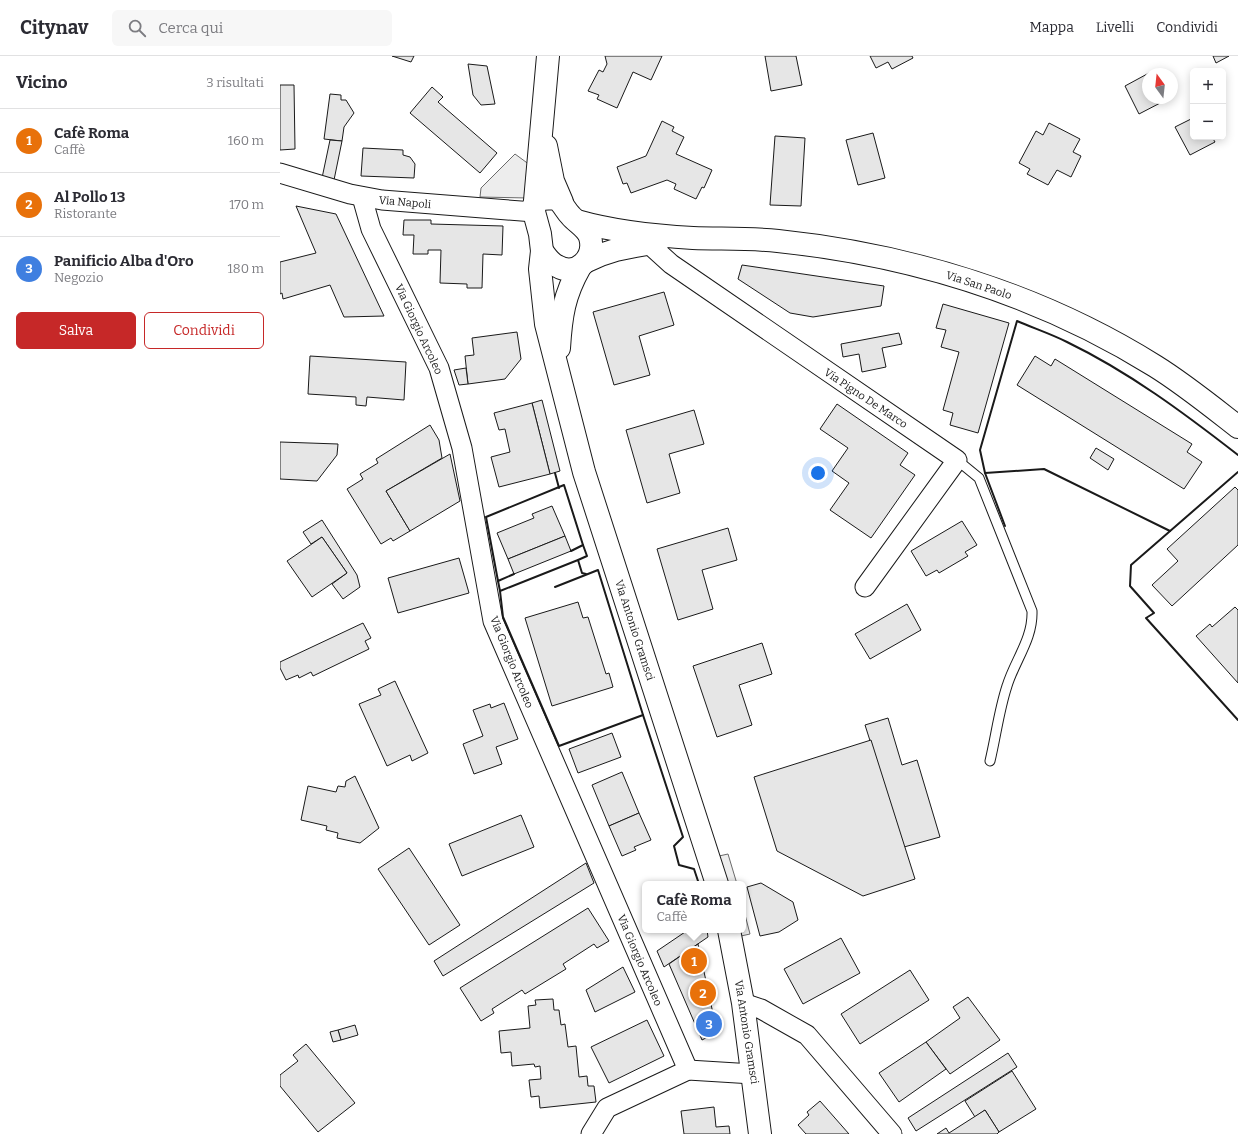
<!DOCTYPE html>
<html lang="it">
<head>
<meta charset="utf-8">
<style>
	:root { --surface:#fff; --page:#f7f7f7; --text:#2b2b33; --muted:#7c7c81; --line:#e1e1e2; --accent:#c62828 }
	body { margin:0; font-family:Bitter,serif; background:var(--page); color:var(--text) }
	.controls { position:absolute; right:12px; top:12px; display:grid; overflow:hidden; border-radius:6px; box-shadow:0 2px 10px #0003 }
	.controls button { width:36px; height:36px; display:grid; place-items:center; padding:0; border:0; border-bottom:1px solid var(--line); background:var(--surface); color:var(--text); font:20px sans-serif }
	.compass { position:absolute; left:862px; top:12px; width:36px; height:36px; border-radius:50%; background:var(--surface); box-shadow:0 2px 10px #0003; rotate:345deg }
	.you { position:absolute; left:538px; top:417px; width:14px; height:14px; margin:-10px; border:3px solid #fff; border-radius:50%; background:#1a73e8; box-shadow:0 0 0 6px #1a73e833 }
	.badge { display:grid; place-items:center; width:26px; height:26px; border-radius:50%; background:var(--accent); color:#fff; font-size:13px; font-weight:700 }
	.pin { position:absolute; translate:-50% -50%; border:2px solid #fff; box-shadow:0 1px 4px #0006 }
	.popup { position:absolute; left:362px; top:825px; width:104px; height:52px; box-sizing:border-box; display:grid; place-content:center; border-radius:6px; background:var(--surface); filter:drop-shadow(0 1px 3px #0005); font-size:13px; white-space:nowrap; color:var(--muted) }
	.popup b { font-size:15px; color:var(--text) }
	.popup::after { content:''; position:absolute; left:50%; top:100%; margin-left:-8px; border:8px solid transparent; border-top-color:var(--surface) }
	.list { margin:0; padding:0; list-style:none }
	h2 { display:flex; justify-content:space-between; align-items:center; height:52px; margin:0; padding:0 16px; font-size:17px }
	h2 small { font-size:13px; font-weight:400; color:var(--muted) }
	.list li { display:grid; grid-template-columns:26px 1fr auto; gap:12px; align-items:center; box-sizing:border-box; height:64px; padding:0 16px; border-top:1px solid var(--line) }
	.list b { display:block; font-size:15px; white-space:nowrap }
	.list p { margin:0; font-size:13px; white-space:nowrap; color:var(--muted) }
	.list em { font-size:13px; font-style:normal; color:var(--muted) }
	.actions { display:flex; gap:8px; padding:12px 16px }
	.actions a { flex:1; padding:9px 0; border:1px solid var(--accent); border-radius:6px; text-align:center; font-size:14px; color:var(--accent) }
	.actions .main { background:var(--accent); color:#fff }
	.icon { flex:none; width:22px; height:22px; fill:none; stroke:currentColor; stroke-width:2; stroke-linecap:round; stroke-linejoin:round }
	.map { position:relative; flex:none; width:958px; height:1078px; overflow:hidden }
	header { display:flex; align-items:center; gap:24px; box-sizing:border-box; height:56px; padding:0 20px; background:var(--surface); border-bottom:1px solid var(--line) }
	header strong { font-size:19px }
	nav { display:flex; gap:22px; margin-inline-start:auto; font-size:14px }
	.search { width:280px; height:36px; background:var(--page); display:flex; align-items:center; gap:10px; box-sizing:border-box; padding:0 14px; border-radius:6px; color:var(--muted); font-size:15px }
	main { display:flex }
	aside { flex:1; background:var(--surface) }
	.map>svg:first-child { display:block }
	.parking { fill:#ededed; stroke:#6a6a6a }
	.building { fill:#e6e6e6; stroke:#1a1a1a }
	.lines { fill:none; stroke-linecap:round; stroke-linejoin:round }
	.lane-casing { stroke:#1a1a1a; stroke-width:11 }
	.street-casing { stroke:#1a1a1a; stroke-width:21 }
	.secondary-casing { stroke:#1a1a1a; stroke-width:24 }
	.lane { stroke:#fff; stroke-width:9 }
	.street { stroke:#fff; stroke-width:19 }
	.secondary { stroke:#fff; stroke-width:22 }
	.wall { stroke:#1a1a1a; stroke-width:2 }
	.labels { text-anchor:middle; stroke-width:3; stroke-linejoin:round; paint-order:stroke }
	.street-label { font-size:11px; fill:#1a1a1a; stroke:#fff }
</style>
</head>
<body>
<header>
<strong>Citynav</strong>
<div class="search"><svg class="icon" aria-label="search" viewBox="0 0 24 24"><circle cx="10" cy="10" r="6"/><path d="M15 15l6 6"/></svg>Cerca qui</div>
<nav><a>Mappa</a><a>Livelli</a><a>Condividi</a></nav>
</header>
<main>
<aside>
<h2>Vicino<small>3 risultati</small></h2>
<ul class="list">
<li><span class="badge" style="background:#e8710a">1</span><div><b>Cafè Roma</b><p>Caffè</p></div><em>160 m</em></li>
<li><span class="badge" style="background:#e8710a">2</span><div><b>Al Pollo 13</b><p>Ristorante</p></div><em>170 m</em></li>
<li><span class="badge" style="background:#3f7fe0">3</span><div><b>Panificio Alba d'Oro</b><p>Negozio</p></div><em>180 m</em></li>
</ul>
<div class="actions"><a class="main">Salva</a><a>Condividi</a></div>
</aside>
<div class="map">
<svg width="958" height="1078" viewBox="0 0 958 1078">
	<rect width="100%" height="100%" fill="#fff"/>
	<!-- parking -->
	<g class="parking">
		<path d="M235,98l15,11 -2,33 -48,-1 1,-9z"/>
		<path d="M448,798l9,30h-10l-8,-28z"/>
		<path d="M463,851l7,27 -9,2 -2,-6h4z"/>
	</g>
	<!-- building -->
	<g class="building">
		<path d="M112,0h22l-3,6z"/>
		<path d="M325,0h57l-11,24 -18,-8 -16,36 -20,-9 2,-4 -11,-4 11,-21 4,2 4,-8z"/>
		<path d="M485,0h31l6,29 -31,6z"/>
		<path d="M590,0h42l1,2 -21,11 -4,-7 -12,6z"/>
		<path d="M933,0h16l-13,7z"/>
		<path d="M188,8l19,2 8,38 -14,1 -8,-10z"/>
		<path d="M869,17l-1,25h14l2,3 -25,13 -14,-28z"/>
		<path d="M0,29h14l1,64 -15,1z"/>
		<path d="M152,31l11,10 -5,5 59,51 -17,20 -70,-60z"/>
		<path d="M50,38l11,1v5h5l8,13 -10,14 -2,14 -18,-2z"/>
		<path d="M913,62v19h19l3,5 -25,13 -15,-28z"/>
		<path d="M382,65l12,6 -2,4 12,6 -8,17 36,16 -8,18 -2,-1 -6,12 -22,-10 2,-5 -9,-4 -36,13 -4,-10 -4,1 -6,-17 29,-11z"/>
		<path d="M769,67l31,16 -7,13 8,4 -10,21 -14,-7 -9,15 -21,-11 3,-5 -11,-6 17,-32 7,4z"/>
		<path d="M593,77l12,45 -27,7 -12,-45z"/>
		<path d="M495,80l30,2 -4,68 -31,-1z"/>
		<path d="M50,84l12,1 -8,39 -12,-2z"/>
		<path d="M83,92l40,2v5l7,2 5,7 -1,14 -53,-2z"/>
		<path d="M16,150l40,8 48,102 -40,1 -14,-32 -47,14 -1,-6 -2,1v-32l36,-9z"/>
		<path d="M124,164h27v4l72,2 -1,29 -19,-1 -1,34h-15v-4l-27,-1 1,-33h-13v4h-15l1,-19h-11z"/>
		<path d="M462,209l142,21 -3,20 -68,11 -23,-4 -52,-34z"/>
		<path d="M384,236l10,33 -35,11 11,39 -36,10 -21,-73z"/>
		<path d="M663,248l66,19 -31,110 -28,-8 3,-12 -10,-3 16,-58 -18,-5 5,-17 -10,-2z"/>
		<path d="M237,276l4,27 -16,20 -37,5 -3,-28 9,-1 -2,-17z"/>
		<path d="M619,277l3,11 -20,4 4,19 -24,5 -3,-18 -16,3 -2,-13z"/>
		<path d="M30,300l96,6 -2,38 -37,-3 -1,9 -10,-1v-8l-48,-3z"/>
		<path d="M755,300l16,10 4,-7 137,85 -5,8 15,10 -18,27 -167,-104z"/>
		<path d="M186,312l2,16 -9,1 -5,-15z"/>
		<path d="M262,344l18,71 -10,3 -18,-71z"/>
		<path d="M252,347l18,71 -51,13 -8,-30 19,-5 -5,-23 -6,1 -5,-17z"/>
		<path d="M557,348l71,49 -8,12 15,10 -44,63 -41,-28 19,-27 -17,-12 16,-23 -28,-19z"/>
		<path d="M414,354l10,34 -35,10 11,39 -33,10 -21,-73z"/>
		<path d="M150,369l9,15 3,18 -56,33 24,40 -17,10 -2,-3 -10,6 -34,-55 16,-10 -3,-5 18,-11 -2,-4z"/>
		<path d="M0,386l58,2 -1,11 -20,26 -37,-2z"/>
		<path d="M816,392l18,11 -6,11 -18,-12z"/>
		<path d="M170,398l10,47 -50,30 -24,-40z"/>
		<path d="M955,431l3,3v55l-66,61 -20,-21 26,-24 -11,-12z"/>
		<path d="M272,450l13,30 -57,23 -11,-26 37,-15 -2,-4z"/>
		<path d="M42,464l35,55 3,12 -17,12 -11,-15 15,-11 -25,-36 -11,7 -8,-12z"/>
		<path d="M682,465l15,24 -12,7 3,4 -29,17 -2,-3 -11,6 -15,-25z"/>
		<path d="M448,472l9,32 -35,10 11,39 -35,11 -21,-71z"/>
		<path d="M285,480l6,15 -57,23 -6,-15z"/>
		<path d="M42,481l25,36 -35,24 -25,-36z"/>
		<path d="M179,502l10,35 -71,20 -10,-35z"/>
		<path d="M298,546l5,16 5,-1 18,57 3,-1 4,14 -61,19 -27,-88z"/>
		<path d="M627,548l14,26 -51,29 -15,-25z"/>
		<path d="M955,551l3,3v73l-42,-47 14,-12 2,3z"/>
		<path d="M83,567l8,15 -6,3 4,8 -56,27 -2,-4 -12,6 -1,-3 -12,5 -6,-12v-6z"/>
		<path d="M482,587l10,31 -33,11 13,40 -35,12 -24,-71z"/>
		<path d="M115,625l33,72 -16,8 -2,-6 -23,11 -28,-62 22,-9 -3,-6z"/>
		<path d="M224,647l14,36 -22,8 6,17 -28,10 -11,-30 20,-8 -10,-26 17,-6 1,4z"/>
		<path d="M608,662l14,47 15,-5 23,77 -36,10 -39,-122z"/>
		<path d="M332,677l9,24 -43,16 -9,-24z"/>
		<path d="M591,684l44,139 -52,17 -86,-45 -23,-74z"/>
		<path d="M342,716l17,41 -30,13 -17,-41z"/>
		<path d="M75,720l24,52 -19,15 -23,-5 1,-5 -12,-3 1,-4 -26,-6 7,-34 28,6 2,-6 7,1 1,-6z"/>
		<path d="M359,757l12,27 -17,7 2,3 -14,6 -13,-30z"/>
		<path d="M241,759l13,32 -72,29 -13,-32z"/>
		<path d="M129,792l51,77 -31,20 -51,-76z"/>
		<path d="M306,807l8,20 -151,93 -9,-15z"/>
		<path d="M481,827l32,19 5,18 -19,12 -19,4 -13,-49z"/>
		<path d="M308,852l21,33 -12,7 -3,-4 -31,20 3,5 -41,25 -3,-4 -30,19 2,4 -13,8 -21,-33z"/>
		<path d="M408,874h19l1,7 -44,30 -7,-16z"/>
		<path d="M561,882l19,35 -57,31 -19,-35z"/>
		<path d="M418,888l19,88 -15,8 -33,-76z"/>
		<path d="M343,911l12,25 -40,20 -9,-22z"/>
		<path d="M630,914l19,30 -69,44 -19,-30z"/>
		<path d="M688,941l32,43 -50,34 -24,-32 34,-24 -7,-11z"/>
		<path d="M273,943l1,11h5l2,15 4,-1 3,23 8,-1 3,31 8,-1 1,10h6l2,16 -56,6 -1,-12 -8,1 -2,-17 12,-1 -1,-13 -5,1 -1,-3 -22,2 -1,-14 -10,1 -2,-22 31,-3 -2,-22 8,-1 -1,-5z"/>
		<path d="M367,964l17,36 -55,27 -18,-36z"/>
		<path d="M75,969l3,10 -17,5 -3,-10z"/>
		<path d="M58,974l3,10 -8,2 -3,-10z"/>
		<path d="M646,986l20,27 -47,33 -20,-29z"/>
		<path d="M26,988l49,59 -37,29 -38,-46v-11l18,-14 -5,-6z"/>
		<path d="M728,997l9,14 -101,64 -8,-13z"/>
		<path d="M732,1015l24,38 -37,23 -14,-22 -10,7 -10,-16z"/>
		<path d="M540,1045l29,33h-43l-8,-9 11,-10 -2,-3z"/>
		<path d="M434,1051l2,20 13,-1 1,8h-46l-3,-23z"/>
		<path d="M705,1054l14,22 -2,2h-60l9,-6 3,5z"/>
	</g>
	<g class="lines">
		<defs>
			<path id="lane" d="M677,404l22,18 53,133c1,28 -17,49 -25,75 -8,24 -11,50 -17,75"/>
			<g id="street">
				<path d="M0,117l70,21 32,6 152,12"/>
				<path d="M82,141l9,32 68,139 23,80 31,173 195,449"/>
				<path d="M369,188l22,20 286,196 -92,127"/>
				<path d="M463,947l18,6 46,26 85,99"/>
				<path d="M311,1078l16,-26 81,-38 65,4"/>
			</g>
			<g id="secondary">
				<path d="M268,0l-14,156 6,22 2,17 -2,18 6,55 38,148 133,412"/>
				<path d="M266,90l7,35 9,21"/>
				<path d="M254,149l6,-6 16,-1c7,5 9,12 15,18 6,7 16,12 19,21 6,20 -13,41 -33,29 -7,-3 -11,-10 -15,-15"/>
				<path d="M297,165c35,10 80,15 116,17 28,1 57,0 85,3 133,14 263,54 377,125 29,18 56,40 83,61"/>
				<path d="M307,205c26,-13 43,-14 71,-19"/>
				<path d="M279,292c2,-32 5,-53 21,-81"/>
				<path d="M449,874l14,73 17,131"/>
			</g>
		</defs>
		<!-- lane casing -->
		<use href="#lane" class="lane-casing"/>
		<!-- street casing -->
		<use href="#street" class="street-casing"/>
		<!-- secondary casing -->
		<use href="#secondary" class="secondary-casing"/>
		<!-- lane -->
		<use href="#lane" class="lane"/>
		<!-- street -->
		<use href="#street" class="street"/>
		<!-- secondary -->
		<use href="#secondary" class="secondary"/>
		<!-- wall -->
		<g class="wall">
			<path d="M958,416l-107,93 -1,21 24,27 -8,5 92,102"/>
			<path d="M275,417l4,15"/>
			<path d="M705,417l59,-4 126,62"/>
			<path d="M725,470l-20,-53 -5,-23 37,-129c16,7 34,13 50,21 62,30 117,71 171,113"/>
			<path d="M298,504l4,13 4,1"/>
			<path d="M234,518l-16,7 -12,-64 78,-32 19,60 -12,6"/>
			<path d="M218,525l2,10 78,-31 9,-4 -4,-11"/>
			<path d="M220,535l3,26 56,129 84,-31 -45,-145 -43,17"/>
			<path d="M363,659l40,122 -9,9 5,19 15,4 5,15"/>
		</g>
	</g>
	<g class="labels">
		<!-- street labels -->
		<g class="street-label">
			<text transform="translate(125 146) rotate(5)" y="4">Via Napoli</text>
			<text transform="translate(699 229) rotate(18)" y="4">Via San Paolo</text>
			<text transform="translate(139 273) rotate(65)" y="4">Via Giorgio Arcoleo</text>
			<text transform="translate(586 342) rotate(34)" y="4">Via Pigno De Marco</text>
			<text transform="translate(355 574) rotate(72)" y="4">Via Antonio Gramsci</text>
			<text transform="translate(232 606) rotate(68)" y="4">Via Giorgio Arcoleo</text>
			<text transform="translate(360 904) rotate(67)" y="4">Via Giorgio Arcoleo</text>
			<text transform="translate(467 976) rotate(81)" y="4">Via Antonio Gramsci</text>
		</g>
	</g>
</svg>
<div class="controls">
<button>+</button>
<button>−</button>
</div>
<svg class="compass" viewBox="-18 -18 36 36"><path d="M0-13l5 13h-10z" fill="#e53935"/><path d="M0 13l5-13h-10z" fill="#7c7c81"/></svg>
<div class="you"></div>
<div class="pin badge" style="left:414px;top:905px;background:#e8710a">1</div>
<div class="popup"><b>Cafè Roma</b>Caffè</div>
<div class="pin badge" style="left:423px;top:937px;background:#e8710a">2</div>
<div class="pin badge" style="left:429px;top:968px;background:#3f7fe0">3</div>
</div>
</main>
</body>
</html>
